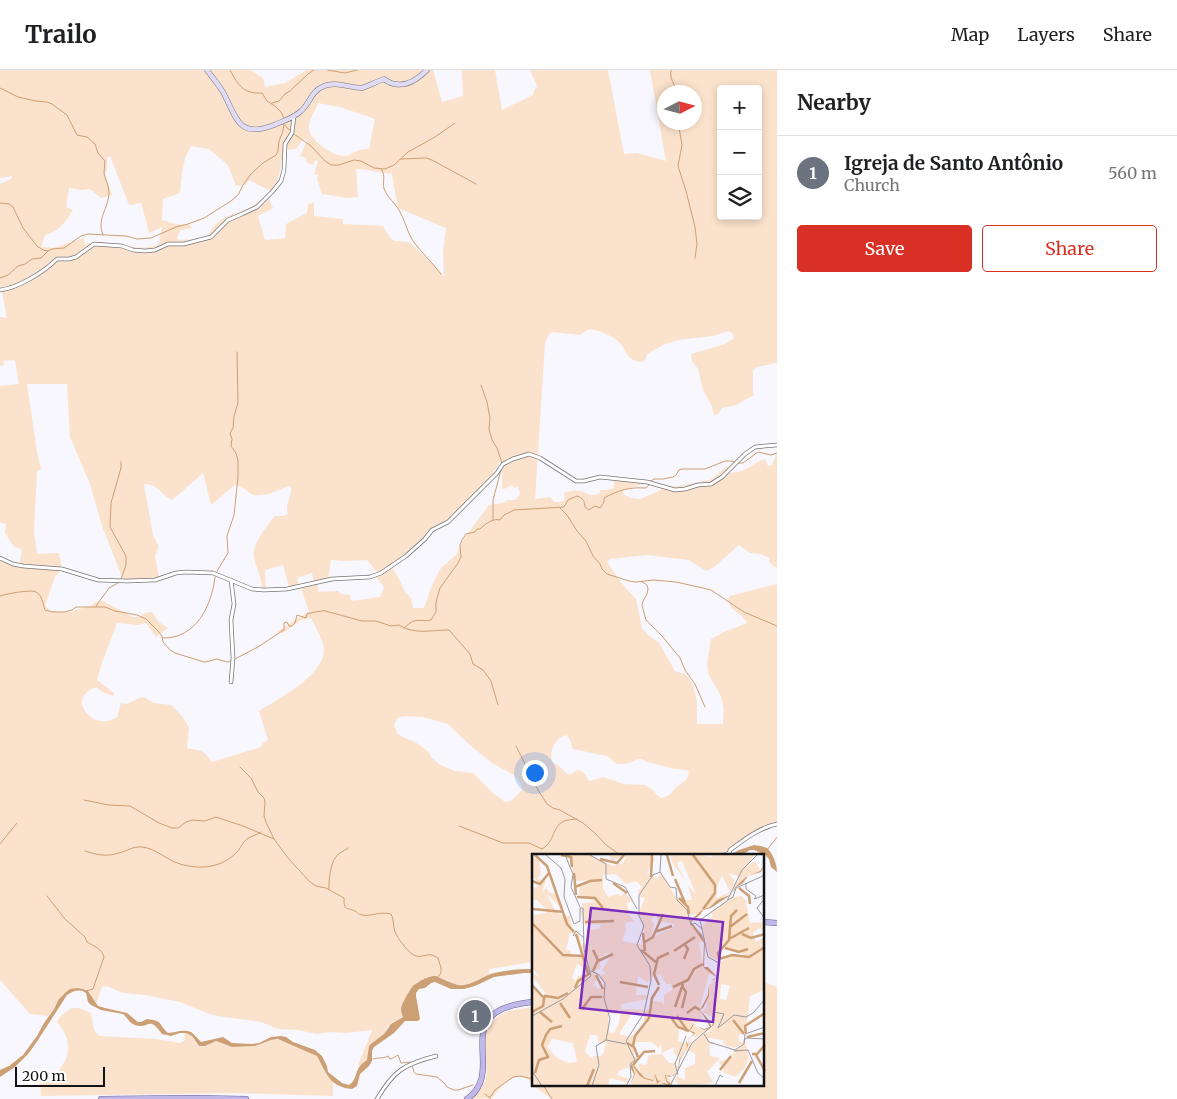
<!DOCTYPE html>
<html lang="en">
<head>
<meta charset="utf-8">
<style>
	:root { --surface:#fff; --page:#f2f2f2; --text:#202124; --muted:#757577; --line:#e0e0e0; --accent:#d93025 }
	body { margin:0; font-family:Merriweather,serif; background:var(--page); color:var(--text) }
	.controls { position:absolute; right:15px; top:15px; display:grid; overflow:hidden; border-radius:5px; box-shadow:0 2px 8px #0003 }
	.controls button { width:45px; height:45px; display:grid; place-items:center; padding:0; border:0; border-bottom:1px solid var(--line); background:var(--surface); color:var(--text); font:25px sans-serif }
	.compass { position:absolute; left:657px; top:15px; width:45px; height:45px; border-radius:50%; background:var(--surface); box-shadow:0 2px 8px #0003; rotate:84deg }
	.scale { position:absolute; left:15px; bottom:12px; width:90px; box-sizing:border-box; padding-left:5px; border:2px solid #131215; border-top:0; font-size:14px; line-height:18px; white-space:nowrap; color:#131215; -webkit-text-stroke:4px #fff; paint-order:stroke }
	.you { position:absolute; left:534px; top:702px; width:18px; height:18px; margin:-12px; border:4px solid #fff; border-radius:50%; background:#1a73e8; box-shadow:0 0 0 8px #1a73e833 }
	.badge { display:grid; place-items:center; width:32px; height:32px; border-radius:50%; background:var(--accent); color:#fff; font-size:16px; font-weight:700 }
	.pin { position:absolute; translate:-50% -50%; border:2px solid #fff; box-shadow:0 1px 5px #0006 }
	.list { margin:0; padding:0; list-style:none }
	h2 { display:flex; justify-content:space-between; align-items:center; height:65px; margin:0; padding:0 20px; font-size:21px }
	h2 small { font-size:16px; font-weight:400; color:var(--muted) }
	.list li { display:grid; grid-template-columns:32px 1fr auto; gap:15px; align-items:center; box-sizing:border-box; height:75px; padding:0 20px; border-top:1px solid var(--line) }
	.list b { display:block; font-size:19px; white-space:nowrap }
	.list p { margin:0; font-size:16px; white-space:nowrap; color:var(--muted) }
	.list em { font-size:16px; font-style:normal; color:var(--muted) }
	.actions { display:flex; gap:10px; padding:15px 20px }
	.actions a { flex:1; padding:11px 0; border:1px solid var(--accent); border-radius:5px; text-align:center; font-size:18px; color:var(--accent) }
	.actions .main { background:var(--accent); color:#fff }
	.icon { flex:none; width:28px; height:28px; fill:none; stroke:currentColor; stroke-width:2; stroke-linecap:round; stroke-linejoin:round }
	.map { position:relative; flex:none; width:777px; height:1029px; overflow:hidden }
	header { display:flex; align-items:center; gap:30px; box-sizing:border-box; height:70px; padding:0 25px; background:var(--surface); border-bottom:1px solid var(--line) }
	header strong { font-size:24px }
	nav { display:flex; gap:28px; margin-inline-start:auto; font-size:18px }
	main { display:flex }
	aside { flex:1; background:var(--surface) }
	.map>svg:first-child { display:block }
	.green { fill:#fbe2cc; fill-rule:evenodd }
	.water { fill:#cd9f75 }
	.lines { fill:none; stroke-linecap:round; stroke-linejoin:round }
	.stream { stroke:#cd9f75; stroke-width:1 }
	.street-casing { stroke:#76757b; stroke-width:4.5 }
	.secondary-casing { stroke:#76757b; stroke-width:5.5 }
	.primary-casing { stroke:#685f96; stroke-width:6 }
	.street { stroke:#fff; stroke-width:3 }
	.secondary { stroke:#e0dbf4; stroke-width:4.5 }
	.primary { stroke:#c0b8e9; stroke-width:5 }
	.inset-river { fill:none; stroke:#cd9f75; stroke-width:2.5 }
	.inset-road { fill:none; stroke:#9c9ba0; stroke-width:1 }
	.view { fill:#7b2cbf; fill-opacity:0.15; stroke:#7b2cbf; stroke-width:2.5 }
	.inset-edge { fill:none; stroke:#131215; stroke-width:2.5 }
</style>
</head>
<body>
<header>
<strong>Trailo</strong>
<nav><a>Map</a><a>Layers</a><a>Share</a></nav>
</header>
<main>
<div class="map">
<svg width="777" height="1029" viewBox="0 0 777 1029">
	<rect width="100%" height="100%" fill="#f7f7fd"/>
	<!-- green -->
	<g class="green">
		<path d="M0,0h251l2,2 10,6 2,9 20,-4 22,-13h126l9,32 21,-6 -1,-26h33l7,40 31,-15 1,-4 3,-5 -7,-16h78l16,84 13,-1 29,8 -16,-91h127v295l-2,-2 -18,4 -4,3v22l1,3 -18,10 -14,3 -4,6 -4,1 -3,-11 -8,-14 -5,-21 -6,-8 -1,-7 34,-10 9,-6 -2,-5 -4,-2 -15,5 -35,4 -15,5 -16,9c0,2 -1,6 -3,7 -4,3 -12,-1 -15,-4 -4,-5 -6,-12 -12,-17 -5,-4 -23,-13 -30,-10 -2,1 -4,3 -6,5l-29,-3 -2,1 -5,10 -10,156 15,-2 4,5h6l5,-2 -1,-7c5,-2 10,-3 16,-2 9,2 10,7 20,2v-3h7l7,-2v-8l24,-1 10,4 -25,7v4l8,4 9,1 19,-8 7,-4 13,-1 31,-6 8,-6 9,-8 3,7c5,-1 11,-1 16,-4 8,-3 10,-8 19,-10l3,7 4,-1 5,-12v115l-5,-3 -3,-4 1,-3 -10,-4 -10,-1 -11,-8 -25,22 -8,4 -17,-11 -42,-5 -37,4 -3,3 16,23 13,14 6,29 6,7 11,8 16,28 9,3 4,3 4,6 5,18v23h26c1,-12 1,-25 -6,-35 -3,-6 -8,-11 -9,-18 -2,-10 2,-22 3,-32l13,-7 23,-9 -5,-7 -11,-8 -3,-9 2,-3 47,-12v241l-12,3 -33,19 -3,8h-196v107l-44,7v6l-20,9 -7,1h-4l-22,-9h-6l-15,9 -4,3 -7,14 -1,15 -8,4 -7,5 -4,8 -15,12 -1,12 -9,10v-5l13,-33h-1l-25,3 -14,-1 -15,2 -19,-4 -20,-1 -17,-7 -44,-6 -10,-3 -27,-11 -35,-7 -22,-2 -17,-7 -4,1 -6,17c-2,-4 -4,-8 -6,-11 -10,-9 -24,-4 -31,7 -4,6 -6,11 -11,16l-18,-2 -30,-34v-422l18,7 2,-1 2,-15 -8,-2 -9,-14 1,-9 -6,-2v-136l19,-2 -4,-24 -12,1 1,4 -4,1v-49l7,1 -5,-26 -2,-2v-106l11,-5 1,-3 -12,2zM721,19h37v127h-37zM664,22h30v30h-30zM318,33l22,4 35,12 -6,30c-4,0 -8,0 -12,2 -3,1 -7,4 -11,5 -11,2 -36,-15 -37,-27 -1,-8 6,-18 9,-26zM304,68l3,3 -7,15 6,2 1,5 6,2 2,-5 3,1 -4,13 4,1 -1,4 5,15 26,4 10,-1 -2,-28c13,0 24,4 36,5l6,34 48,20 -3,24 1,25 -10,-12 -25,-23 -14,-1 -5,-3 -7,-12 -40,-2v-5l-29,-3v-13l-6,1 -1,9 -21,11 -1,14 -20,2 -7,-24 15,-8 -5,-11c-7,2 -11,6 -17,10 -10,6 -23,7 -32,14 -6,4 -7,11 -13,15 -7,4 -19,3 -27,4l-2,-2 3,-8 12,-2 -1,-3 -15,-1 -14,-4 1,-21 17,-6 2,-20 3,-15 6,-12 18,3 19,16 8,21 9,-1 4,-5 21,11 8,-11 6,-30 12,-1zM110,86l19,49 12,-2 4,14 4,16 13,-6 -3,17c-25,12 -56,-10 -74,1l-1,-7 -31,10 -12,-1 4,-12c14,-3 20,-13 28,-25l-7,-3 3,-19 13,2 8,-1 11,9 11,-3 -7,-21 2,-6v-11zM27,314h40l3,53 20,47 12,42 22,56 35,-4 -4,-22 3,-8v-3l-5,-10 -9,-51c15,0 16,10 28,16l31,-27 8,32 24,-20c8,1 12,7 18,10 4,1 4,0 9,0 11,-1 17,-6 27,-9l2,1c1,10 -7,18 -3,27l-4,2h-9c-7,8 -19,24 -21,34 -1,4 0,8 1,12 3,9 7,17 7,27h4l-1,-19 18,-5 6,22 10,-2 -2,-7 15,-5 2,9 -14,4 9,25 -32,21 6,1 18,-13 10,-2c4,9 13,22 13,33 -1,25 -46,48 -65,60l9,29 -5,3 -2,4 -49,15c-9,-13 -11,-11 -25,-14l2,-21 -7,-11 -11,-11 -17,-2 -11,-6 -4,1 -12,6 -6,-1 -3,10v3c-3,2 -6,4 -10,5 -20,4 -41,-25 -11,-34l5,5 12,4v-3l-17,-13 5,-17 15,-40 21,2 8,-2 10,14 12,-9 -9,-6 -7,-10c-6,0 -9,1 -12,5h-7l-30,-16 -7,1 -6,4 -21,6 -18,-1 -6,-5 10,-29 7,-9 -3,-15 -22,1 -3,-22 3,-61 4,-2 -4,-17zM501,392l1,2v26l10,-5 2,3 4,-2 2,8 -5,6h-7l-6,3 -13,2 -26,35 -7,15 -15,13 -9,17 -8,23h-11l-2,-10 -6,-6 -7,-15 -7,-11 41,-36 11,-6 18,-17 31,-32 7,-12zM331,490l13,1 23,-1 10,12 -2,2 1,3 8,10 -4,10 -28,4 -1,-1 -1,-5 -9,-1 -3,-3 -19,1 -2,-9 11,-3zM406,646l17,1 25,7 23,22 21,17 22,12 8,11v4l-11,11 -6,1 -12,-9 -20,-20 -18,-2 -15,-6 -9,-8 -2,-5 -14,-10 -10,-4 -7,-4 -4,-8c2,-8 4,-9 12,-10zM566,665c6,4 4,9 7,14l34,7 10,8h9l12,-5h4l5,3 28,7 12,1 2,2c-1,8 -6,10 -12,15 -7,6 -6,9 -16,11l-5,-4 -3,-4 -8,-5 -21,-1 -21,-7 -12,4 -3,-1c-2,-6 -5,-9 -11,-10l-6,4h-4l-8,-8 -7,-4c-3,-11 3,-24 14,-27z"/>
		<path d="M763,912l14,5v112h-225l-16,-11 -2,-3h229z"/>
		<path d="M533,937v76c-3,-2 -7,-5 -11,-6 -11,-3 -24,13 -30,21l-22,1c7,-5 14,-12 16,-22 3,-20 -9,-34 5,-53 5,-7 11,-11 19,-13 7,-2 16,-3 23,-4z"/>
		<path d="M73,938h6l12,5c2,9 1,18 9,23l56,3 24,4 4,-2 1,-3 -1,-6 8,4 5,9 6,2 13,-6 16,6 23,-1 16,-6h9l22,8 16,8 8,18 7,7v15l-99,-3 -193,3 -1,-15 8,1 4,-2c5,-7 12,-16 15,-24 4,-12 -2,-26 -10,-34 4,-7 8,-11 16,-14z"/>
	</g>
	<!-- water -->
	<g class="water">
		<path d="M754,775c4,1 9,1 13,3 6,5 10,17 10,24l-6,-5 -2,-8 -4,-4 -11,-5h-4l-8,5h-12l9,-5z"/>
		<path d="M533,899v4h-9l-30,4 -19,9 -11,3h-13l-16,-7 -4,1 -6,5 -6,1 -3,4v3l4,23 -2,2h-13l-11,12 -20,14 -2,4v10l-3,5 -9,8 -3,12 -5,3c-23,-2 -26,-17 -35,-33l-39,-17 -7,1 -16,6 -23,1 -16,-6 -11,5h-6l-7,-10 -6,-3h-6l-9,3 -9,-2c-14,-20 -13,-4 -27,-9 -6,-2 -8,-8 -12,-11l-22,-4 -10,-5 -3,-3 -2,-9c-6,-5 -13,-2 -19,2l-31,48 -8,11 -13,13 -15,10v-7l9,-4 14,-11 14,-19 7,-13 10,-14 5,-10 7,-7 4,-3 7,-1 6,1 5,2 10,15 7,2 22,5 11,9h3l6,-3c17,2 11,5 21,14 8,-1 16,-4 23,-1 4,3 7,7 10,10l22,-5 9,6 19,1 8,-1 12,-6 10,-1 5,1 7,5 22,8 7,6 5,10 1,6 14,11 7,2c8,-5 6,-13 11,-19 2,-3 5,-4 7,-6l2,-14 2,-2 13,-10 7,-10 12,-7c-1,-3 -2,-5 -2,-8 0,-4 10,-22 13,-24 6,-4 15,-10 22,-9 7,3 15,7 22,9 12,2 25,-9 36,-12 13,-3 26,-4 39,-4z"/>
	</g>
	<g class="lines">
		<!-- stream -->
		<g class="stream">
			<path d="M230,0c8,15 13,24 32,23l5,8c8,5 15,9 17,18"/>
			<path d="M327,0l18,3 12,-3"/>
			<path d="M671,0c-2,9 4,14 6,22"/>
			<path d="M0,18l18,9 18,4 11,1 5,2 15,11 10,20 10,2 8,7 3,9 7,8c0,4 -1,8 -1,12 1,7 5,12 5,19 0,16 -13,27 -6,43"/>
			<path d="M272,33l7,-2 6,-7 5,-3 18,-17 6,-4"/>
			<path d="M678,52l4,23 -4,21 8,25 9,36 2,17 -2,14"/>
			<path d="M285,55l2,3 3,2"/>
			<path d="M294,64l17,12 14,15 6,4h8l15,-5 7,1 13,7 11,1 9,-4 14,-13 27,-15 20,-14"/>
			<path d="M401,89l25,-1 6,2 44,24"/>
			<path d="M381,99c6,7 0,15 4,22 3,7 10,12 14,19 6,10 8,22 14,31 8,11 19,21 28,33"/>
			<path d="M0,133l9,1 4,3 10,21 14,18 6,4 5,1 4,-2 12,-1 17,-12 7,-2 38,2 11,3 14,-1 25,-11 12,-3 16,-6 27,-17 7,-6 5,-10 8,-11 12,-11 13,-8 2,-4 1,-10 4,-10 1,-7"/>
			<path d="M0,208l8,-3 10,-9 7,-2 7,-5 9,-1 7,-7"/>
			<path d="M481,315l6,17 3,16 -1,11 3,11 5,8 5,15"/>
			<path d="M121,392v6l-10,35 -1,24 16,29v9l-5,14"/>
			<path d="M651,411l3,-2h9l10,-2 3,-2 3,-5 3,-1h23l20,-8h6l6,2h6l15,-11 13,3 6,-2"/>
			<path d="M560,438l7,7 10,16 9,10 7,15 7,8 2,5 5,5 22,7 7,1 17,-2 23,2 27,6 8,2 33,22 33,14"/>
			<path d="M493,450v-20l8,-30"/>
			<path d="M217,501l11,-18 -1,-17 7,-21 4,-38v-16l-2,-8 -5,-7 1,-7 -2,-6 3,-5 1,-12 4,-13 -1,-51"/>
			<path d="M642,512l5,3 1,4 -1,5 -4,7 -1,4 4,15 16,16 18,22 5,12 10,14 10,23"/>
			<path d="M0,526c6,-2 31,-7 36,-4 6,3 7,12 9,18l8,2h11l8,-2 4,-3h29l10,4 22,4 9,4 12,12 4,5 1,6 7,8 5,3 29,9 6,-1 6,-2 12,3 2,-1"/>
			<path d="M96,536l13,-18 9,-5"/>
			<path d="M404,558c3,-2 6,-6 10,-7 5,-2 11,1 17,-1l5,-8v-10l4,-14 18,-25 3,-6 -1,-12 2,-5 4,-6 9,-2 2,-3h3c5,-5 13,-11 20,-9l4,-5 10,-5 50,-3 4,-7 9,-4c6,2 8,6 8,11l4,3 6,-4 5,2 4,-6v-4c15,-8 25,-11 42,-10l3,-3"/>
			<path d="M163,568c33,1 49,-33 52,-61"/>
			<path d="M235,589l23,-12 24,-16 2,-1v-7l3,-1 2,4h3l3,-3 2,-8 9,3 1,-4c3,-1 17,-4 19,-3 3,1 5,2 7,2l29,8h14l15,5 8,-1c16,10 32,5 50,5l21,24 3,10 10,6 8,11 7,24"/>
			<path d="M516,676l22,44 9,14 6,4 7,2 23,13 13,11 9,10 15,11"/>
			<path d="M240,697l11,11 7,14 6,6 1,4 -1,14 2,6 8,17 14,19 22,24 6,4 10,2 18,10c0,13 2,9 11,13 4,2 2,3 7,4 8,2 18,-4 29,-1 3,5 2,12 4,18 3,7 14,22 21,24 8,2 12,-5 22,2l3,10v5l-4,5"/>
			<path d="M84,730l25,5 21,1 29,17 13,5h6l8,-6 6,-2 13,1 11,-4 27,9 31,13"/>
			<path d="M459,756l44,17h26l13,6c13,-7 10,-23 22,-28 4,-1 9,-2 13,-2"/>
			<path d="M0,774l17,-21"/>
			<path d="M767,780l10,-13"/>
			<path d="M85,781c12,4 22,6 34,2 8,-2 14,-7 23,-6 13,1 25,13 38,17 21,6 42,4 58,-13 3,-4 5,-9 9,-12 4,-3 10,-4 14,-7"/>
			<path d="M329,819c-1,-6 2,-26 6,-31 3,-5 9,-7 13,-10"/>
			<path d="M47,826l18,23 20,18 2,5c7,4 15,7 17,15l-10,29 -1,3 -7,2"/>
			<path d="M373,989c7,-2 9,0 15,-3l2,3h1l7,-4 3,8 10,-1 3,10 2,2 21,3 8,7 2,3 7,3h4l15,-5"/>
			<path d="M543,1015l9,14"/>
			<path d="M485,1024l6,5"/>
			<path d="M489,1027l2,-1 4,-6 18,-13 7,-1 13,3"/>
		</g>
		<defs>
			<g id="street">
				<path d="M0,220c18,-2 44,-18 57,-31h12l7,-2 18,-13 28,2 11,4 12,1 10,-1 13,-6h16l27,-7 17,-17 14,-6 15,-7 15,-15 9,-11 3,-11 1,-26 7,-11 2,-17"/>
				<path d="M0,488l13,6 10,2 39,3 36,11 29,1 28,-1 21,-7 10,-1 27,1 39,16 12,1 23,-1 45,-10 38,-2 11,-4 25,-17 19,-17 7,-9 16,-8 49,-49 6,-9 10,-5 16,-5 11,4 36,23h8l16,-4 47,5 28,8 10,-1 13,-4 13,-1 11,-7 23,-23 10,-7 22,-2"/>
				<path d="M231,612l2,-24 -2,-38 3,-16 -3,-24"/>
				<path d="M724,785l5,-2"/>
				<path d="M729,785l1,-5c15,-11 29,-22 47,-26"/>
				<path d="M377,1029c17,-29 28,-35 59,-43"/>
			</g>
			<path id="secondary" d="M207,0c5,7 11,14 16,22 14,26 15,47 51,33 9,-4 20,-7 27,-14 10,-9 9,-19 23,-25 12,-5 26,2 38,2 4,-1 16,-7 22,-9 3,2 7,5 11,5 13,3 24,-6 32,-14"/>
			<g id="primary">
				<path d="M763,852l14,1"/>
				<path d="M101,1029l91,-1 54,1"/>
				<path d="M467,1029c42,-29 -23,-89 66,-97"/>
			</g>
		</defs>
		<!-- street casing -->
		<use href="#street" class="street-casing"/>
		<!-- secondary casing -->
		<use href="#secondary" class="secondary-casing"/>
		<!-- primary casing -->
		<use href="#primary" class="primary-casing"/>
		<!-- street -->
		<use href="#street" class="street"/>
		<!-- secondary -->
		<use href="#secondary" class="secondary"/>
		<!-- primary -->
		<use href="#primary" class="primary"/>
	</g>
	<!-- overview -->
	<g transform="translate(532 784)">
		<rect width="232" height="232" fill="#f7f7fd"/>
		<path d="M0,1l7,6 2,13 -4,5 9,2 -4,11 4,-4 3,5 7,1 3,12 -13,-13 10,19 9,5 5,-2 2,15 5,1 5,14 4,-1v-14l13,-1 2,-5 -16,1 -5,-15 3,-1 -1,-6 15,-1 -18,-6 1,-10 11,-6 -15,1 -8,-26h23l22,11 10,-3 3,-6 -4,-1 -10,5 -3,-6h43l3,4 -8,14 10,5 4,-5 17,27h14l-4,-14 8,8 -14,-33 -4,1v5l8,14 -13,-17 -3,-9h34l7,3 1,-3h42l-7,12 8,-6 5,10 -13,5 -13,12 6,-11 -12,-4 7,8 -5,12 -30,20 -12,3 15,24 -4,3 4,22 11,10 -5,-1 -9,33 2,10 -10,8 12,5 6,-2 1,-4 1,2 -2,3 -15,9 -1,-2 -7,4 4,3 -2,6 6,-9 16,-10 2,-4 1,-12 -3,3 -9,-6 4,-3 3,-23 8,-6 2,-10v-8l-10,-5 -7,-30 11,-10 -2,-4 23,-15 8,-1 4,5 4,22 14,-1v9l-5,-3 -6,5 3,9 8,-5v53l-14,6 -4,36 -8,4 1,6 6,-1 4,16 -5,12 -9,8 -12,-5 1,-5 -6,-5 16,-5 -6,-5 4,2 3,-2 -5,-3 6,1 7,-6 -10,4 -13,-5 4,1 -1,-4 -15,-2 1,5 3,-1 3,1 -6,2 1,11 10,2 -13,14 7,11 -34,3 -5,-6 2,-4 8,4v-12l10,-4v-11l-7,-2 -1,4 -1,-6 -6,9 -7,-5 1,-6 -12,6 -1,-9 -2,4 -8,-6h-16l-2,14 5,1 -3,6 6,10 -3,-9 8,1 3,-10 13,-1 7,9h7l-2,4 8,-2 -8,11 -9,-1 8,7 -3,4h-39l4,-12 -7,-11v5l-8,2 -3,5 13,4 -2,4 -18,-5 -2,8h-76v-99l11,10 3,-3 -14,-18 1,-3 8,5 -9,-10v-53l14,-2 1,-3 -10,-10h-5v-10l9,-7 -9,-5zM84,20l10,10 10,-3 6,6 -4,4 2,6 5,1 -6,14 5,20h-2l1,13 -21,-4 4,-11 -2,-12 2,5 8,-2 -5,-6 -2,-12 6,-2 -8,-9 -4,4 -4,-2 -9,3 -5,-8v-14zM190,21l8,17 -14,6 1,-11zM124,60l2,7 16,3v3l-22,10 2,-13 -3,-4zM38,79l6,1 6,21h-10l-2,-5h-4zM194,93v3l16,2v4l-10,-2 -11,8 -4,-7zM75,99l5,1 -10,16 4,4 -6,1 5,12 -6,2 -6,-4 6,-10 -5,-4 7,-3 -2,-9zM45,110l7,4 2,6 -8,2 -2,5 -4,-3zM128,120l6,10h5l1,6 -8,5v11l-2,-4 -9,-1 1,-7 -4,16 -29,-1 1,-5 26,-5v-4h-12l2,-19 9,6 7,-6 2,4 -1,-4zM189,130l9,2 -4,14 -6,-1zM86,156h3l-2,13 -5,10 -5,-1 -1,-20 6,2 5,-1zM112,158v13l-10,12 -1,-3 -3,3 -11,-3 12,-19zM147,173l9,6 2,-3 5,4 -9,9 -8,-2zM58,181h7l2,9 7,-2 -2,10 -3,4h-8l1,4 -9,-8zM20,185l21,4 4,19 -8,1 -12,-5 -10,-11z" fill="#fbe2cc" fill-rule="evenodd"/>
		<path d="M232,11l-3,7 -13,4 -5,7 -7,4 -4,7 -21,14 -8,2 -3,5 -9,7 11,13 3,8 -1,24h4l8,9 -1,3 -4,2 -2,4v11l-6,12 -3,2 9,10 2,5v2l-2,2 -5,1 -10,-6 -4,7 4,1 1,2 -9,6 2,5 -1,3 -7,12 -2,12 -5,4 -4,1 -3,-2 1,6 3,2v2h-4l-2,-1h-3l-1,-3 -3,3 -2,-9 -2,6 -8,-2 -5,-3 -8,-11 3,9 -5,12 4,-12 -4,-7 2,-3 13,14 8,2 2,-6 3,7 2,-1 1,4 3,-1 5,2 -3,-4 -1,-6h1l6,1 6,-4 1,-12 8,-12 -1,-8 8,-6 -5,-3 4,-7 11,5 6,-2 -10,-17 8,-15 1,-10 2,-4 5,-4 -12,-9 -1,-3 1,-22 -12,-17 -2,-4 1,-2 11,-10 8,-3 7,-7 15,-6 3,-7 11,-10 14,-6z" fill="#cd9f75"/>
		<path class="inset-river" d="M3,1l12,11 20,58 7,8M29,1l10,2 1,10M135,1l6,21M161,1l22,30v8l-12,16M68,5l17,4 7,-8M42,19l2,22M119,23l1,-22M143,25l10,24M0,27l8,3 9,-11M81,29l14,10M43,33l15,-6 12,-1M207,34l10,8 1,8M45,43l18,1 8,10M147,44l9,9 1,7M0,55l32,3M53,68l29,-1M0,69l31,32 20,1M198,73l17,-13M123,78l17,-6M111,79l2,18M44,80l12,39M210,80l9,4 14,-4M197,85l20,-11M113,88l8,-5 10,-23M193,94l14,4 9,-3M109,96l16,13M142,97l21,-14M152,105l4,-10 -3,-4M187,105l-1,-6 11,-13 2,-24 6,-6M187,105l13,-4 17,2 16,-10M66,107l15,-7M61,117l5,-11 -5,-10M64,121l7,14M88,128l28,5M0,131l12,13M127,131l-5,-11 4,-16 11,-5M141,133l15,-7 6,-11 9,-5M43,134l3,-7 12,-8M12,145l1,-3 13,2 10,-5M28,149l10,15M143,153l8,-23M150,154l4,-16 -4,-6M50,155l9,-12h11M0,158l11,-6 1,-7M8,158l12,10M155,159l8,-6 5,3M145,162l10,14M140,165l6,8 11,4M201,166l11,14M214,179l-1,-7 20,-13M215,183l18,-4M95,189l7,4 4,10M101,192l2,-10 14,-18 3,-20 7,-11M220,200h5l8,-9M224,201l9,16M101,211l11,-13 11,-1M188,216l11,-14M3,219l4,-13 9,-3 -6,-12 4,-10 4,-6 12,-3M207,229l13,-22M55,232l7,-17"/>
		<path class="inset-road" d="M33,1l8,19 -2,13 9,20M58,1l16,9v15l19,8 12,22M129,1l-1,17 10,15 6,1 1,12 10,10 4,15 4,-2 7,6M214,29v6l10,7 -2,3 11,-4M233,44l-8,10 8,11M196,46l5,-3 3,-9 29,-13M41,82l3,-5 8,7M59,117l7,3 7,9 -1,15 6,21 -4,21M182,158l10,2 -6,14 16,-13 12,2 7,-4 12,-14M0,162l31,-17 28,-23 -7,-27 -1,-41h-3v13l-6,3 -10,-27 1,-18 -4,-11 -15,-13M172,180l5,8 26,8 9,-6 1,-10 20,-7M74,186l20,4M212,187l2,-3 19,1M202,197l14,-1 10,23 7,6M0,217l10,15M146,221l-3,-11 11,-28M60,232l7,-21 -3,-19 10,-6M94,232l5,-9 -1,-13 5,-4 -9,-19 18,-28 7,-33 -1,-14 -13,-21 7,-19 -5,-10v-21l14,-20 7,-3M138,232l22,-43 21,-18 6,-62 -11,-6 -8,-37 27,-19 15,-31 15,-15M183,232l5,-11 3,2"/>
		<path class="view" d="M59,54l132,14 -10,100 -133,-14z"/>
		<rect width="232" height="232" class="inset-edge"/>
	</g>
</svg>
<div class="controls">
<button>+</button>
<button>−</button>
<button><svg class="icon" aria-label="layers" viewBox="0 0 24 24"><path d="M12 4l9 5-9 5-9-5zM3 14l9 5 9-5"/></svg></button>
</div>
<svg class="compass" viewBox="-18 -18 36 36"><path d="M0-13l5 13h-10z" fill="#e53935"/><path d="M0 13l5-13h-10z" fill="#757577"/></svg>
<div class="scale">200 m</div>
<div class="you"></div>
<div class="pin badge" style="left:475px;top:946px;background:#6b7280">1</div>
</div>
<aside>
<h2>Nearby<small></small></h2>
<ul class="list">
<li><span class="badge" style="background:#6b7280">1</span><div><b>Igreja de Santo Antônio</b><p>Church</p></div><em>560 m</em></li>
</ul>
<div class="actions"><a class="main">Save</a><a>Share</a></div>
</aside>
</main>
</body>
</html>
